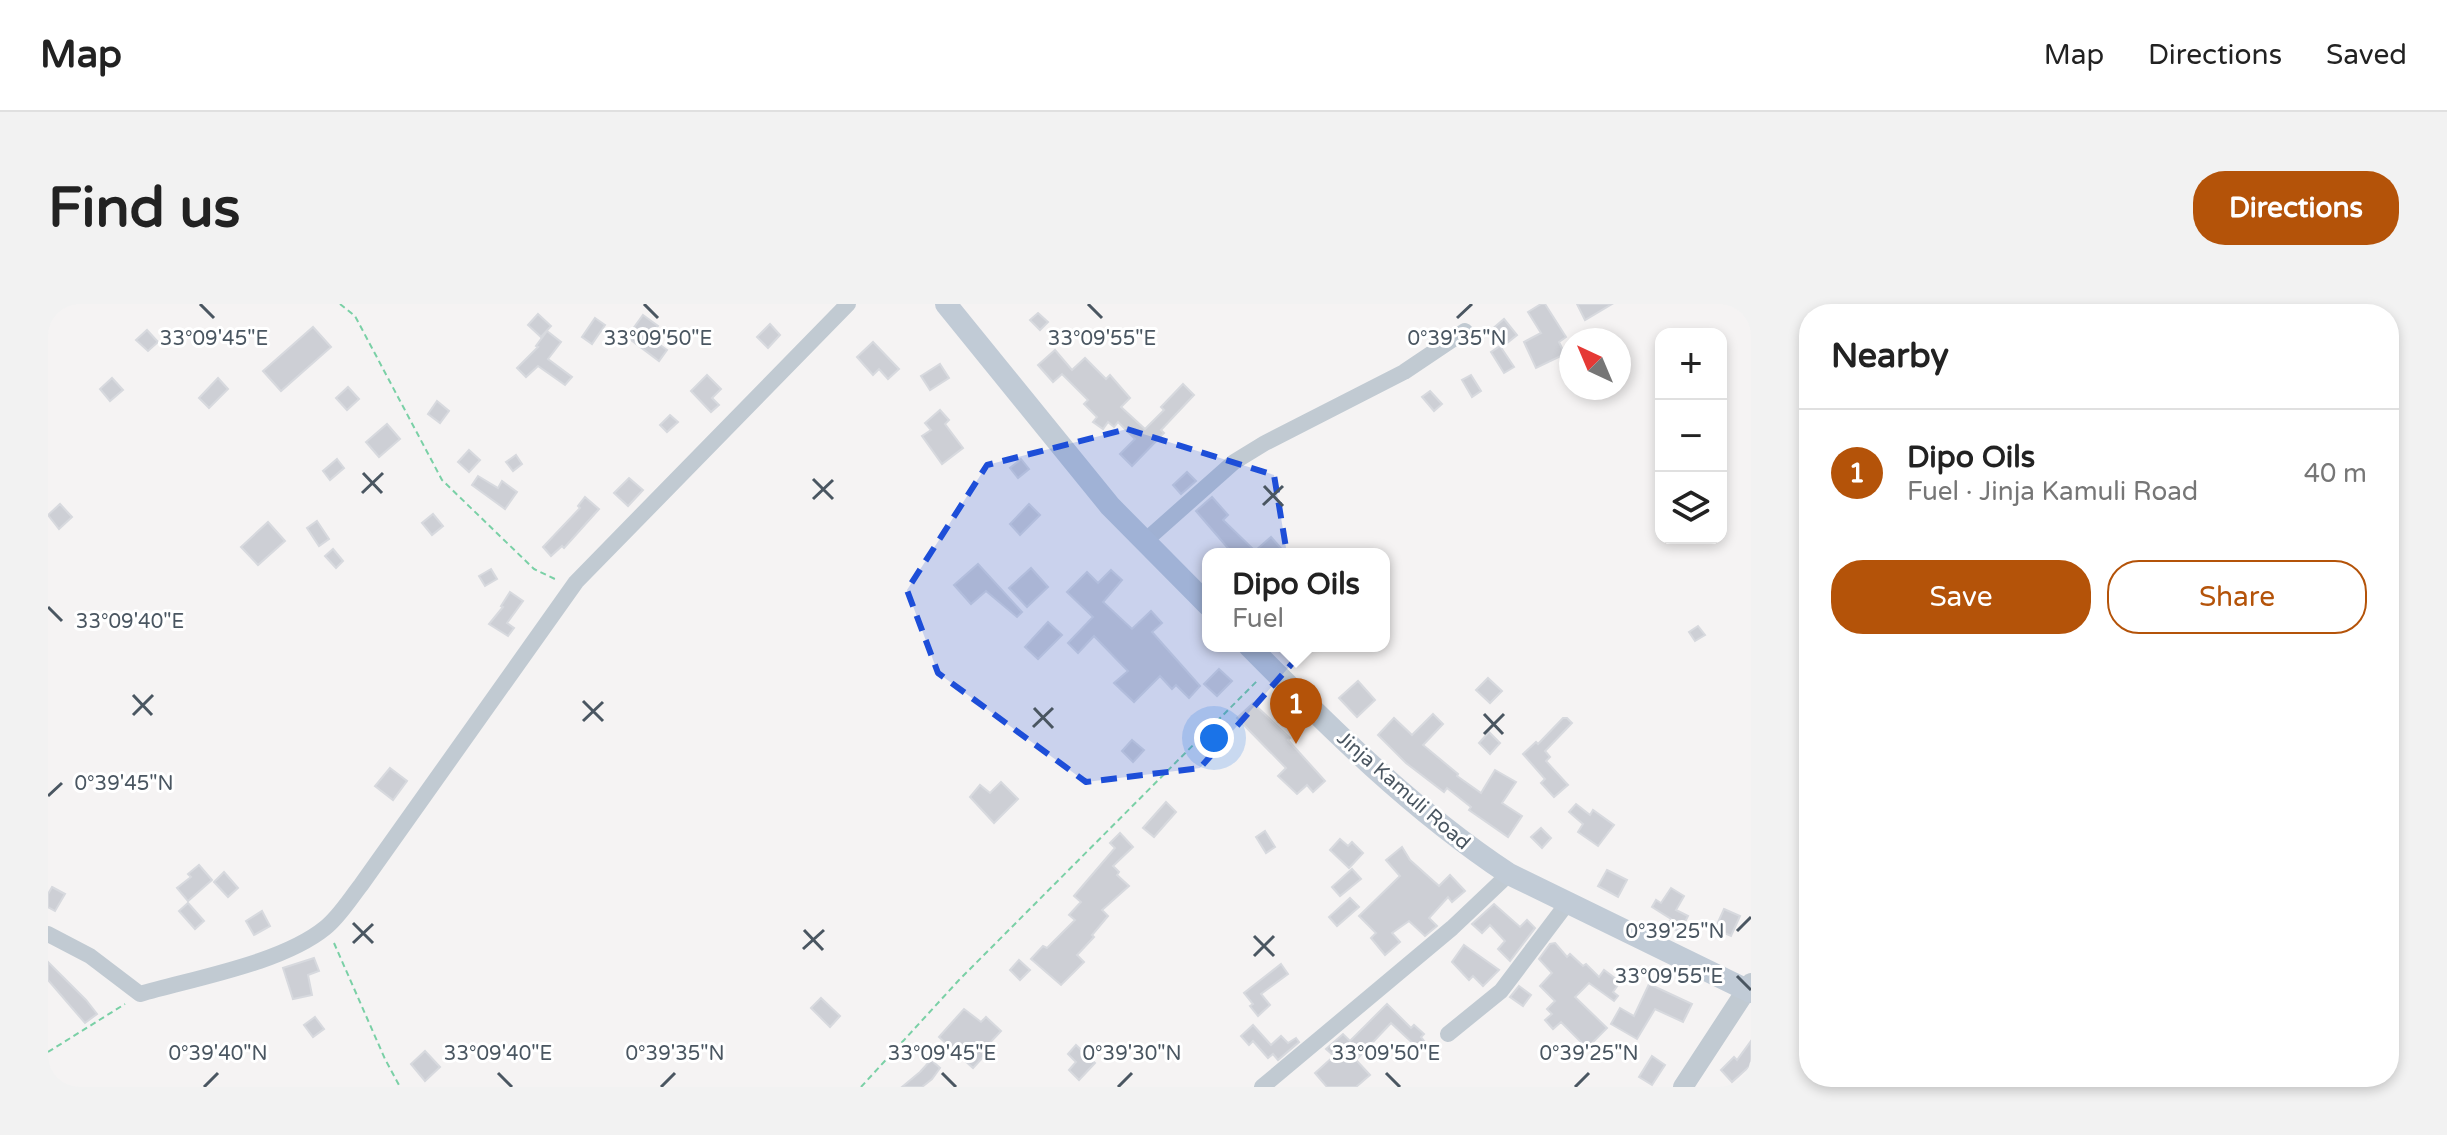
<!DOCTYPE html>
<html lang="en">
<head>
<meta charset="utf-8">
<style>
	:root { --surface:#fff; --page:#f2f2f2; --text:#222; --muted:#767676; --line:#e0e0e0; --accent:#b45309 }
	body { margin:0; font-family:"Varela Round",sans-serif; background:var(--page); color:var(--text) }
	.controls { position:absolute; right:24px; top:24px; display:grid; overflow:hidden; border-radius:16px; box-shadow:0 4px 12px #0003 }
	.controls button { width:72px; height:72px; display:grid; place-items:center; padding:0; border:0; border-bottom:2px solid var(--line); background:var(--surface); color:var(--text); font:40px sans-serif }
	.compass { position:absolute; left:1511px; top:24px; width:72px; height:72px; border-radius:50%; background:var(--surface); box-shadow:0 4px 12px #0003; rotate:316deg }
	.you { position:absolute; left:1166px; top:434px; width:28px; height:28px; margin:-20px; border:6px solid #fff; border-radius:50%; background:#1a73e8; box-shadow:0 0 0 12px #1a73e833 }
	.badge { display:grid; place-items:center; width:52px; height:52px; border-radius:50%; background:var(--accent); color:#fff; font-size:26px; font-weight:700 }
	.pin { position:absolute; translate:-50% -66px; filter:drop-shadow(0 2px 4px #0008) }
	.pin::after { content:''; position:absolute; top:42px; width:28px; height:24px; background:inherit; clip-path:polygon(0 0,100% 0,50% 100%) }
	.popup { position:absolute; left:1154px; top:244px; width:188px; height:104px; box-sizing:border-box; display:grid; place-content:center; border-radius:16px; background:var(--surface); filter:drop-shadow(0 2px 6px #0005); font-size:26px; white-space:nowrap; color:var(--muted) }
	.popup b { font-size:30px; color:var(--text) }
	.popup::after { content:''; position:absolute; left:50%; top:100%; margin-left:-16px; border:16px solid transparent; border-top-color:var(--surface) }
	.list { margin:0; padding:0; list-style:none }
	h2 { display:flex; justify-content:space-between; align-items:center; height:104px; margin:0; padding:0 32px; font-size:34px }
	h2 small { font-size:26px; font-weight:400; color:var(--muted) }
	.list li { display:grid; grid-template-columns:52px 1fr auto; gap:24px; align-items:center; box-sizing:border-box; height:128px; padding:0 32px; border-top:2px solid var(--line) }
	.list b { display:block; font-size:30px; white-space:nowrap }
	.list p { margin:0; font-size:26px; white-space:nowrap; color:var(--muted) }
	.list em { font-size:26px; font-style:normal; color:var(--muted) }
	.actions { display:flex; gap:16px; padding:24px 32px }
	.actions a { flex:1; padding:18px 0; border:2px solid var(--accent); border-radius:32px; text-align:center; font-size:28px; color:var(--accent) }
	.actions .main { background:var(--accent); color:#fff }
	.icon { flex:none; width:44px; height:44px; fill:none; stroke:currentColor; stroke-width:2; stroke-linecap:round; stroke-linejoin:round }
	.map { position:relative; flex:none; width:1703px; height:783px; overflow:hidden; border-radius:32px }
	header { display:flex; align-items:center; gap:48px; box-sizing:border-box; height:112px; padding:0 40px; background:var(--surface); border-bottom:2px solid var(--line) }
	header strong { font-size:38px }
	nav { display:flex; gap:44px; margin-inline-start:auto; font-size:28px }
	.intro { display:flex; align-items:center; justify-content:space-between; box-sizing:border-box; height:192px; padding:0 48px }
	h1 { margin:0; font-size:56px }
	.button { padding:20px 36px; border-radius:32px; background:var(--accent); color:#fff; font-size:28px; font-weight:700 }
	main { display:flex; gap:48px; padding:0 48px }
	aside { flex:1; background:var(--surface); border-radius:32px; box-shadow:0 4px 12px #0003 }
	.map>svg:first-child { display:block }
	.building { fill:#cdcfd5; stroke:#d7d9de; stroke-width:2 }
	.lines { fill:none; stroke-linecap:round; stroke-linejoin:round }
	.path { stroke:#7ad0a6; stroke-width:2; stroke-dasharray:6 4; stroke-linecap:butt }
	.minor { stroke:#c1cad2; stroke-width:16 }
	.tertiary { stroke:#c1cad2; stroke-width:20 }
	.secondary { stroke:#c1cbd6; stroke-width:22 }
	.marked { fill:#1d4ed8; fill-opacity:0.2; stroke:#1d4ed8; stroke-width:6; stroke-dasharray:16 10; stroke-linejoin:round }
	.ticks { fill:none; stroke:#4a5661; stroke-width:3 }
	.labels { text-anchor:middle; stroke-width:6; stroke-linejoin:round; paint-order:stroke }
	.street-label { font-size:20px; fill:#4a5661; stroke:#fff }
	.ticks-label { font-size:20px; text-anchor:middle; fill:#4a5661; stroke:#fff; stroke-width:6; stroke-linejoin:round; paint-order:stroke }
</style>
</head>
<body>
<header>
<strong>Map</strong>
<nav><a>Map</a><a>Directions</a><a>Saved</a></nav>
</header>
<div class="intro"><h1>Find us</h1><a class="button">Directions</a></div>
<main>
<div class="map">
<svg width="1703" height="783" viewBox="0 0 1703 783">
	<rect width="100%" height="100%" fill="#f5f3f3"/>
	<!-- building -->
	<g class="building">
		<path d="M1493,0h4l21,33 -7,5 6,12 -29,14 -12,-26 17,-9 -13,-21z"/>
		<path d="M1529,0h35l-27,16z"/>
		<path d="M990,9l10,9 -8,8 -10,-10z"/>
		<path d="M490,10l13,12 -10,11 -13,-12z"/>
		<path d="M595,11l15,11 -9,11 18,13 -8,11 -32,-24z"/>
		<path d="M547,14l10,7 -13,19 -10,-7z"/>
		<path d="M1456,15l13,16 -15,12 -12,-16z"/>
		<path d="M722,20l10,11 -12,13 -11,-11z"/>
		<path d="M265,23l18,20 -50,44 -18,-20z"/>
		<path d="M99,26l11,12 -10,9 -12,-11z"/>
		<path d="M499,27l14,11 -13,17 24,18 -7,8 -27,-19 -12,11 -9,-9 21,-21 -2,-1z"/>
		<path d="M825,38l26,27 -11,10 -9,-10 -6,6 -16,-18z"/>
		<path d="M1452,42l14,21 -10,6 -13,-21z"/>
		<path d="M1007,46l17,20 13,-12 21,21 4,-4 20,23 -9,9 24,22 19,-19 -3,-3 22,-23 11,11 -33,35 3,3 -32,33 -12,-12 15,-15 -17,-17 -4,5 -6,-5 -5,7 -10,-7 4,-5 -13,-13 4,-4 -26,-26 -9,8 -15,-17z"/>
		<path d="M892,60l9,14 -19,12 -9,-14z"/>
		<path d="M659,71l14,14 -9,9 7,7 -8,7 -20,-21z"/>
		<path d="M1423,71l10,16 -9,6 -10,-17z"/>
		<path d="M64,74l11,12 -13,11 -10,-12z"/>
		<path d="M170,74l10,11 -19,19 -10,-10z"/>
		<path d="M300,83l11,12 -12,11 -11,-12z"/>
		<path d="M1382,87l12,13 -8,7 -12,-14z"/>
		<path d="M389,97l12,10 -9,12 -12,-9z"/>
		<path d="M892,106l9,10 -4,4 18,24 -21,16 -20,-28 9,-6 -6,-7z"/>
		<path d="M622,111l8,7 -11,10 -7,-7z"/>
		<path d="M339,120l13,15 -21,18 -13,-15z"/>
		<path d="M421,146l11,10 -11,12 -11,-10z"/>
		<path d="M468,151l6,9 -9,7 -7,-9z"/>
		<path d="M289,155l7,9 -14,12 -7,-9z"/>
		<path d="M973,155l8,10 -11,9 -8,-10z"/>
		<path d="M1139,168l9,9 -15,13 -8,-9z"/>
		<path d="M430,172l20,12 4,-7 15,11 -12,17 -33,-24z"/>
		<path d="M581,174l14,12 -15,16 -14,-13z"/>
		<path d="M537,193l14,12 -35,39 -2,-2 -11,10 -8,-9 37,-39 -2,-2z"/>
		<path d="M1164,193l16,18 -5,5 32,31 16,-14 15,17h-53l-37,-43z"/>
		<path d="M12,200l12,13 -13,12 -11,-14z"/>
		<path d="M981,200l11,11 -20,20 -10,-11z"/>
		<path d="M385,210l10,12 -11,9 -10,-12z"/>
		<path d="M269,217l12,18 -10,7 -12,-18z"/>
		<path d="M220,218l17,19 -27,24 -17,-18z"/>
		<path d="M285,245l10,12 -7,7 -11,-12z"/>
		<path d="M930,260l44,48 -5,5 -31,-26 -15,13 -17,-19z"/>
		<path d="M983,264l17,19 -21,20 -18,-19z"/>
		<path d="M443,265l6,10 -12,7 -6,-10z"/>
		<path d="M1063,266l11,10 -19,22 29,27 19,-18 11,12 -10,9 48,54 -11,12 -13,-13 -4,4 -12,-13 -26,26 -20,-19 14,-12 -34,-35 -16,17 -10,-10 25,-26 -26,-25 20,-20 11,11z"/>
		<path d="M462,288l13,9 -16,22 7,5 -6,8 -19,-12 14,-17 -2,-1z"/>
		<path d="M1000,318l14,13 -24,24 -13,-12z"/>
		<path d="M1650,322l7,9 -10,6 -6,-9z"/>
		<path d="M1171,365l13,12 -15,15 -13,-12z"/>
		<path d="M1440,374l14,13 -12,12 -14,-13z"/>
		<path d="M1310,377l17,19 -18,17 -18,-19z"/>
		<path d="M1205,399l37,35 -2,2 37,41 -12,11 -6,-7 -10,9 -19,-18 8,-8 -49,-50z"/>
		<path d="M1385,410l10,10 -20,21 35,29 -1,2 24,17 14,-23 21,12 -14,21 20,13 -14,21 -39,-27 2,-3 -24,-19 -3,4 -38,-29 -28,-28 16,-17 18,17z"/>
		<path d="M1515,414h4l5,5 -27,28 5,6 -4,4 22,24 -14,12 -13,-14 4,-4 -22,-25 13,-12 2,2z"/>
		<path d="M1441,428l11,11 -10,11 -11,-11z"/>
		<path d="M1084,436l12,10 -11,12 -11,-11z"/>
		<path d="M342,464l17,13 -14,19 -18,-14z"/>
		<path d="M953,478l17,17 -24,24 -24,-26 10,-12 10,8z"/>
		<path d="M1118,498l10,10 -22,25 -11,-9z"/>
		<path d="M1528,500l14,11 3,-5 21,15 -16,21 -20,-14 5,-8 -14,-12z"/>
		<path d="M1493,524l10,10 -9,10 -11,-11z"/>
		<path d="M1217,527l10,16 -9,6 -10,-16z"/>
		<path d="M1072,529l13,14 -20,19 6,6 -2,3 12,11 -27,24 6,6 -16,19 2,2 -17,18 7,7 -23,23 -30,-26 12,-13 4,2 28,-28 -6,-5 12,-13 -7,-6 41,-48 -5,-5z"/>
		<path d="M1292,535l8,7 4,-4 11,11 -14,15 -19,-18z"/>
		<path d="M1354,543l8,13 29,26 11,-11 15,16 -13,11 -4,-5 -19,21 8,8 -12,10 -16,-15 -17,12 8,9 -15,13 -14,-17 5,-5 -17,-17 41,-40 -14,-16z"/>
		<path d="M151,561l13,15 -24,21 -11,-13 14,-11 -3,-3z"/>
		<path d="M1304,565l9,10 -21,17 -8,-9z"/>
		<path d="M1559,566l20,10 -9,17 -20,-11z"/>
		<path d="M176,568l14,16 -10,9 -14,-15z"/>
		<path d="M4,583l13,7 -10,17 -7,-4v-13z"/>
		<path d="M1623,584l13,8 -8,14 12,6 -8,16 -12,-6 3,-7 -19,-12 4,-7 5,3z"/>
		<path d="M1302,594l9,9 -22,19 -8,-9z"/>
		<path d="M140,599l16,18 -9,8 -16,-18z"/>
		<path d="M1446,600l26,23 7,-7 8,8 -25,33 -12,-12 7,-8 -15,-16 -8,8 -10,-9z"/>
		<path d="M1676,605l16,7 -9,20 -16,-7z"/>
		<path d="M214,607l8,15 -16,9 -8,-14z"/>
		<path d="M1507,639l12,14 3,-3 13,12 3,-2 13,13 5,-7 16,12 -7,10 5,4 -4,5 -25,-18 -14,14 32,31 -20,20 -26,-26 -8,7 -8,-9 7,-6 -5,-5 8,-8 -15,-15 12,-13 -13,-14 11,-15z"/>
		<path d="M1416,641l35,25 -16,16 -10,-10 -4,4 -17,-18z"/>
		<path d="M266,654l5,13 -11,4 4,20 -19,4 -10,-31z"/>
		<path d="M971,656l11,10 -10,10 -10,-10z"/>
		<path d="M0,658l38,38 11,14 -12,9 -37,-43z"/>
		<path d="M1233,660l7,10 -27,20 9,11 -12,11 -8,-10 3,-2 -9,-11z"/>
		<path d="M1601,680l43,20 -9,18 -28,-13 -18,30 -26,-15 9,-16 14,8z"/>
		<path d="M1471,682l12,9 -8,11 -13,-9z"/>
		<path d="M773,694l19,18 -10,11 -19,-19z"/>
		<path d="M1339,700l24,24 3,-3 10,9 -3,3 3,4 -6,7 -27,-25 -35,37 14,15 -14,12h-29l-12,-14 19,-17 -8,-7 17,-15 7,7z"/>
		<path d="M916,705l17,13 5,-5 15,14 -19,20 4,3 -13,14 -34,-31z"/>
		<path d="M267,713l9,12 -11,8 -9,-12z"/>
		<path d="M1205,721l18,20 10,-9 7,7 8,-5 3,4 -21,18 -5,-6 -5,4 -15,-17 -4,4 -8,-9z"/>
		<path d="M1703,737v24l-19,17 -11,-12 13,-13 3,3z"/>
		<path d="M1028,741l19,18 -16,17 -10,-10 7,-8 -8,-8z"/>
		<path d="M377,747l15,16 -15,14 -14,-17z"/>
		<path d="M1604,752l13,9 -13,20 -13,-8z"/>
		<path d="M883,756l9,8 -8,11 -10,8h-20l18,-15z"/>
	</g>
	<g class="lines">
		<!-- path -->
		<g class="path">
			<path d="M292,0l15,12 87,164 92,89 23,11"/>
			<path d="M286,639l51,116 15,28"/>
			<path d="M0,748l77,-48"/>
			<path d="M813,783l98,-107 299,-300"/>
		</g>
		<!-- minor -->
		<g class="minor">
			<path d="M1097,237l89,-79 31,-19 139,-71 61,-41"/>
			<path d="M0,630l42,22 50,38c55,-16 142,-31 185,-66 14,-11 25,-29 36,-43l215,-303 272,-278"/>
			<path d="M1400,730l53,-43 68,-90"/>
			<path d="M1214,783l190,-159 57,-54"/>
		</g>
		<!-- tertiary -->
		<path class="tertiary" d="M1635,783l68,-104"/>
		<!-- secondary -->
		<g class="secondary">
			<path d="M898,0l164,202 98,99"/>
			<path d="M1201,342c81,82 163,164 260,228l242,118"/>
		</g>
	</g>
	<!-- marked area -->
	<path class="marked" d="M1079,125l147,46 29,176 -103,117 -114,14 -148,-109 -31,-83 80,-125z"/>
	<!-- ticks -->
	<path class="ticks" d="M152,0l14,14M596,0l14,14M1040,0l14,14M1409,14l15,-14M315,169l19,20M765,175l20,20M1216,182l19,20M314,189l21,-20M765,195l20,-19M1215,201l20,-19M0,303l14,14M85,391l19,20M535,397l20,20M986,404l19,20M1436,410l19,20M85,411l20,-20M535,417l20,-19M985,423l20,-19M1436,430l20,-20M0,492l14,-13M305,619l20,20M756,626l19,20M1689,627l14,-14M1206,632l20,20M305,639l20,-19M755,645l21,-19M1206,652l20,-20M1689,672l14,14M450,769l14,14M894,769l14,14M1338,769l14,14M156,783l14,-14M613,783l14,-14M1070,783l14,-14M1527,783l14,-14"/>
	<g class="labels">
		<!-- street labels -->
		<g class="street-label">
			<text transform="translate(1356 486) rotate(41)" y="7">Jinja Kamuli Road</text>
		</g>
	</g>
	<g class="ticks-label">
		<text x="1409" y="41">0°39'35"N</text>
		<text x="166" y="41">33°09'45"E</text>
		<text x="610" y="41">33°09'50"E</text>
		<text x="1054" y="41">33°09'55"E</text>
		<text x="82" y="324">33°09'40"E</text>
		<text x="76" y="486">0°39'45"N</text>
		<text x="1627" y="634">0°39'25"N</text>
		<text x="1621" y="679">33°09'55"E</text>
		<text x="450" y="756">33°09'40"E</text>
		<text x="894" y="756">33°09'45"E</text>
		<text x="1338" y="756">33°09'50"E</text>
		<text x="170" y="756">0°39'40"N</text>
		<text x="627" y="756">0°39'35"N</text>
		<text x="1084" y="756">0°39'30"N</text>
		<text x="1541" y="756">0°39'25"N</text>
	</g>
</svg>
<div class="controls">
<button>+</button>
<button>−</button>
<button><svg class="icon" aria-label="layers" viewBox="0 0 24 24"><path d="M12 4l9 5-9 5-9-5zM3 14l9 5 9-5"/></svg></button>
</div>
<svg class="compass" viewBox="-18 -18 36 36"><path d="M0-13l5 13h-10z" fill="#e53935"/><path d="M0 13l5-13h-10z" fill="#767676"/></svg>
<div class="you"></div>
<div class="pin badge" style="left:1248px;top:440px">1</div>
<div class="popup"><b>Dipo Oils</b>Fuel</div>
</div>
<aside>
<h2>Nearby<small></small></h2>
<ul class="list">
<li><span class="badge">1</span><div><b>Dipo Oils</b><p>Fuel · Jinja Kamuli Road</p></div><em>40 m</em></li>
</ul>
<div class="actions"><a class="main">Save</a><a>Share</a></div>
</aside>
</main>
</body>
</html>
